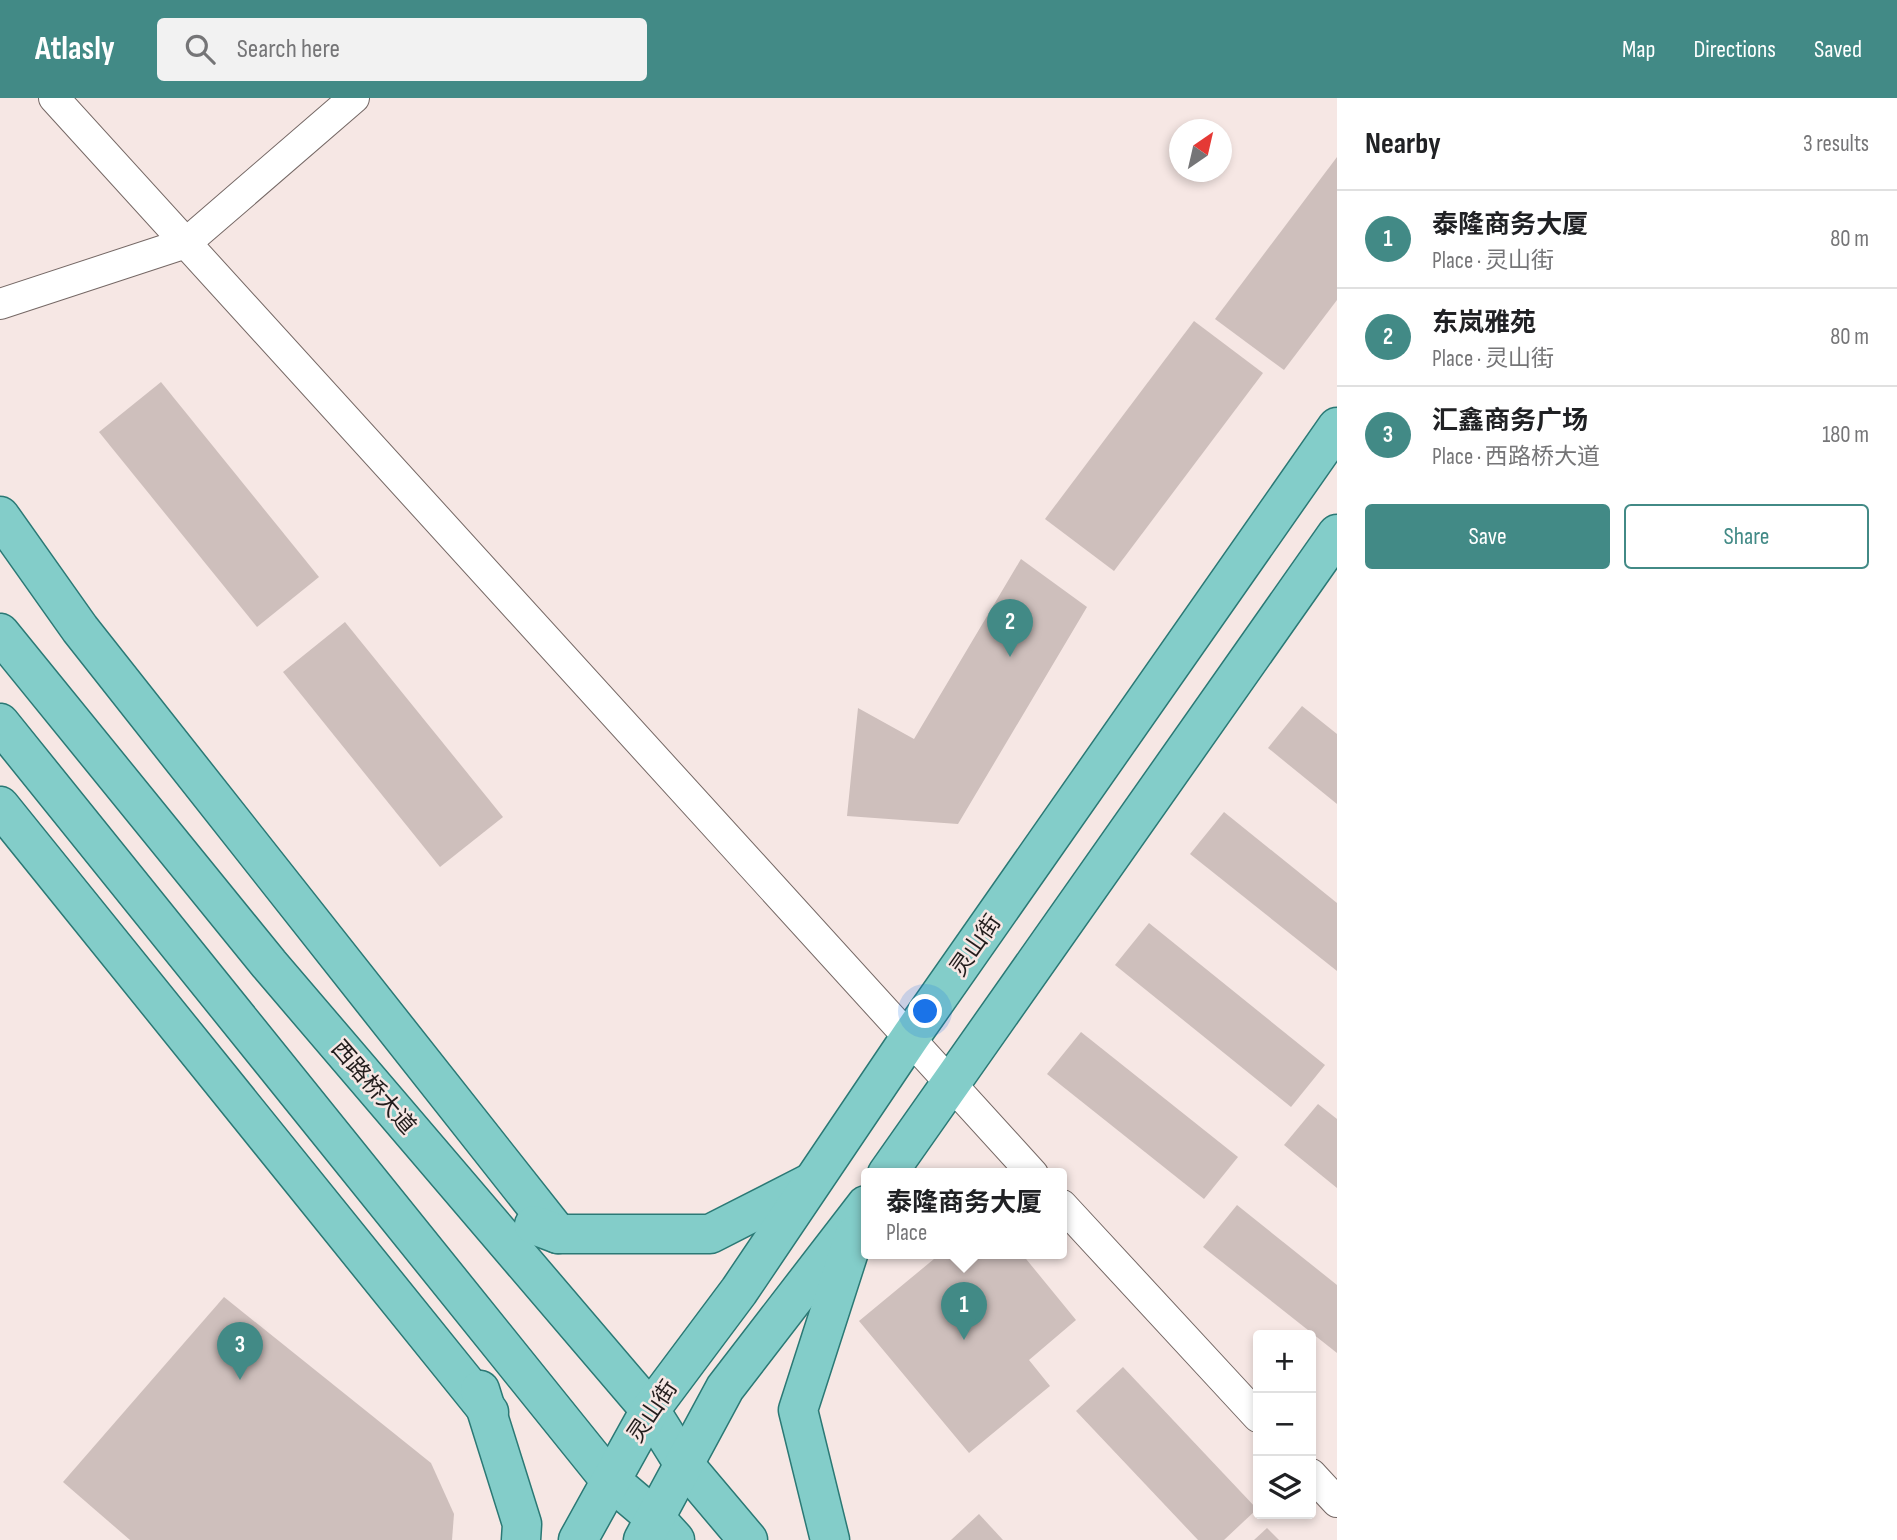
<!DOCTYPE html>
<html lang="en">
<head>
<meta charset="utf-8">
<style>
	:root { --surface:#fff; --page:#f2f2f2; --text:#202124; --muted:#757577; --line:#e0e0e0; --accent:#428a86 }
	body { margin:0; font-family:"Sofia Sans Condensed","Noto Sans SC",sans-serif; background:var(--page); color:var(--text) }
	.controls { position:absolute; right:21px; bottom:21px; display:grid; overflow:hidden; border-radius:7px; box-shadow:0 4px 10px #0003 }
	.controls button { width:63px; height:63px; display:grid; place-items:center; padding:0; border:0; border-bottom:2px solid var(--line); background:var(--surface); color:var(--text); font:35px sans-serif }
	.compass { position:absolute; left:1169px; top:21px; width:63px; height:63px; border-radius:50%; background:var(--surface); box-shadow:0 4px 10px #0003; rotate:34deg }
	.you { position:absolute; left:926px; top:914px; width:24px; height:24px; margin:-18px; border:5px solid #fff; border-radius:50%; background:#1a73e8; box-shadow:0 0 0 10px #1a73e833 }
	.badge { display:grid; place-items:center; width:46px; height:46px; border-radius:50%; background:var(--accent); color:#fff; font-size:23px; font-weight:700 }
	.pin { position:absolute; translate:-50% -58px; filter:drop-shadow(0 2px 4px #0008) }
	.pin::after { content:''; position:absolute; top:37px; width:24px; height:21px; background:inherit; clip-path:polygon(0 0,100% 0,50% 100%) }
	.popup { position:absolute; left:861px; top:1070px; width:206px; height:91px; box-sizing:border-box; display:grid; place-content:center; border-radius:7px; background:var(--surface); filter:drop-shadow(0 2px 5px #0005); font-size:23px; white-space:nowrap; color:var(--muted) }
	.popup b { font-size:26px; color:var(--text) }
	.popup::after { content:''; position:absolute; left:50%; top:100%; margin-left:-14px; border:14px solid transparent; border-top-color:var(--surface) }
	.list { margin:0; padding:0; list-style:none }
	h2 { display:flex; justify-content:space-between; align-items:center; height:91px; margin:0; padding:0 28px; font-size:30px }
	h2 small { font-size:23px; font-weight:400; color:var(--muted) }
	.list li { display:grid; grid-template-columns:46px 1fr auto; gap:21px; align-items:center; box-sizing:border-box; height:98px; padding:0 28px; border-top:2px solid var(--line) }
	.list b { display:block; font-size:26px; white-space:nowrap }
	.list p { margin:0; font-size:23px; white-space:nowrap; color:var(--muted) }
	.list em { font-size:23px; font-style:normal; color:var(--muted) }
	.actions { display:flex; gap:14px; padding:21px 28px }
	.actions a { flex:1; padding:16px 0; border:2px solid var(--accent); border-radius:7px; text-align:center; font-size:24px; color:var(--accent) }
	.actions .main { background:var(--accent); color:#fff }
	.icon { flex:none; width:38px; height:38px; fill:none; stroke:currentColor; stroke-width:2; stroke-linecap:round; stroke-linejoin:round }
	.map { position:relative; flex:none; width:1337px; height:1442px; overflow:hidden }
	header { display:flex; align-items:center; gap:42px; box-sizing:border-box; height:98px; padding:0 35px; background:var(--accent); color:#fff }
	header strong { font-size:33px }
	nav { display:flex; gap:38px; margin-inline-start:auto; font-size:24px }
	.search { width:490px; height:63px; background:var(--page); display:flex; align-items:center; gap:18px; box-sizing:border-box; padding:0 24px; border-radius:7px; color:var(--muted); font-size:26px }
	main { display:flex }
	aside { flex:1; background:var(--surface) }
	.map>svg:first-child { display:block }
	.building { fill:#cebfbc }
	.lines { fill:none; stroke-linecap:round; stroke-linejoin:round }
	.minor-casing { stroke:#756865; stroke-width:32 }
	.major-casing { stroke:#2b7975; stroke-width:41 }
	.minor { stroke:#fff; stroke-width:30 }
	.major { stroke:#83cdc9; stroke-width:38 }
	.labels { text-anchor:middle; stroke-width:5; stroke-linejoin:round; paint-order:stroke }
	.street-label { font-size:23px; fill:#221d1c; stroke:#f6e7e4 }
</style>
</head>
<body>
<header>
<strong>Atlasly</strong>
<div class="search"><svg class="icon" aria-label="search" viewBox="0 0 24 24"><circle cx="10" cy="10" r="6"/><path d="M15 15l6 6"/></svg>Search here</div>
<nav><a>Map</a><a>Directions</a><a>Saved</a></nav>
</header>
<main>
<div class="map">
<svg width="1337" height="1442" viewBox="0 0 1337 1442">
	<rect width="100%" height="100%" fill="#f6e7e4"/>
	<!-- building -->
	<g class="building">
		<path d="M1337,59v143l-53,70 -69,-51z"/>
		<path d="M1194,223l69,52 -149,198 -69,-52z"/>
		<path d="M161,284l158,195 -62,50 -158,-195z"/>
		<path d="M1021,461l66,48 -129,217 -111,-8 11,-108 56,31z"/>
		<path d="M345,524l158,195 -63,50 -157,-195z"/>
		<path d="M1302,608l35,28v70l-69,-56z"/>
		<path d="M1224,714l113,91v68l-147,-117z"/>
		<path d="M1149,825l176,142 -34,42 -176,-142z"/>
		<path d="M1081,934l157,125 -34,42 -157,-125z"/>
		<path d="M1318,1006l19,15v69l-53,-43z"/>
		<path d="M1237,1107l100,80v68l-134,-106z"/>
		<path d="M940,1156h82l54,66 -47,40 21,26 -81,67 -110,-132z"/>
		<path d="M224,1199l207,166 23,51 -2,26h-322l-67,-58z"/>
		<path d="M1123,1269l134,142 -33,31h-26l-122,-129z"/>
		<path d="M979,1416l24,26h-52z"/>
		<path d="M1267,1430l12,12h-25z"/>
	</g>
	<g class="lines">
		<defs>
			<g id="minor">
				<path d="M54,0l979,1076"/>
				<path d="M0,206l186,-61 168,-145"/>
				<path d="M1062,1107l196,212"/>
				<path d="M1311,1376l26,28"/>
			</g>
			<g id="major">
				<path d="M0,418l80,113 478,605"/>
				<path d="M0,535l269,331 381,446 33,53 65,77"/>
				<path d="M0,625l609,756 46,39 20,22"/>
				<path d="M0,708l489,606"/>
				<path d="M887,1076l450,-640"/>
				<path d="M534,1127l24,9h152l100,-51"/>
				<path d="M480,1292l42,134 -1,16"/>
				<path d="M578,1442l72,-130 89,-119 172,-255 426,-609"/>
				<path d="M643,1442l82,-152 141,-183"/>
				<path d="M830,1442l-32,-130 56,-174"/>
			</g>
		</defs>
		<!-- minor casing -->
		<use href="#minor" class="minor-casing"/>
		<!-- major casing -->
		<use href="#major" class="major-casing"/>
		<!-- minor -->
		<use href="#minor" class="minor"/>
		<!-- major -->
		<use href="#major" class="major"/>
	</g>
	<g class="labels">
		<!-- street labels -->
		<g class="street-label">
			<text transform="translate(975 847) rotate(-55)" y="8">灵山街</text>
			<text transform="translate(374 989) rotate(49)" y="8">西路桥大道</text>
			<text transform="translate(652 1313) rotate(-56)" y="8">灵山街</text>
		</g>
	</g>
</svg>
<div class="controls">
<button>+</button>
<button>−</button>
<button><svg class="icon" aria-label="layers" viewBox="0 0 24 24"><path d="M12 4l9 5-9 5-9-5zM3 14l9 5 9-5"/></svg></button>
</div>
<svg class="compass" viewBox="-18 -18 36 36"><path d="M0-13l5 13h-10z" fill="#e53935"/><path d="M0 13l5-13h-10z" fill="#757577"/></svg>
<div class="you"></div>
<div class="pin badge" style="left:964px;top:1242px">1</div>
<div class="popup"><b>泰隆商务大厦</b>Place</div>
<div class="pin badge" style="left:1010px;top:559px">2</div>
<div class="pin badge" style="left:240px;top:1282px">3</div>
</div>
<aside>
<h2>Nearby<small>3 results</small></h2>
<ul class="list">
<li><span class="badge">1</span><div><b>泰隆商务大厦</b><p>Place · 灵山街</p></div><em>80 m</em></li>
<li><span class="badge">2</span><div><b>东岚雅苑</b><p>Place · 灵山街</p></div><em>80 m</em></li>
<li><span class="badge">3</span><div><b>汇鑫商务广场</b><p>Place · 西路桥大道</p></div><em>180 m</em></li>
</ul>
<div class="actions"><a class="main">Save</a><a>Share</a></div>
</aside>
</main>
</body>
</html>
